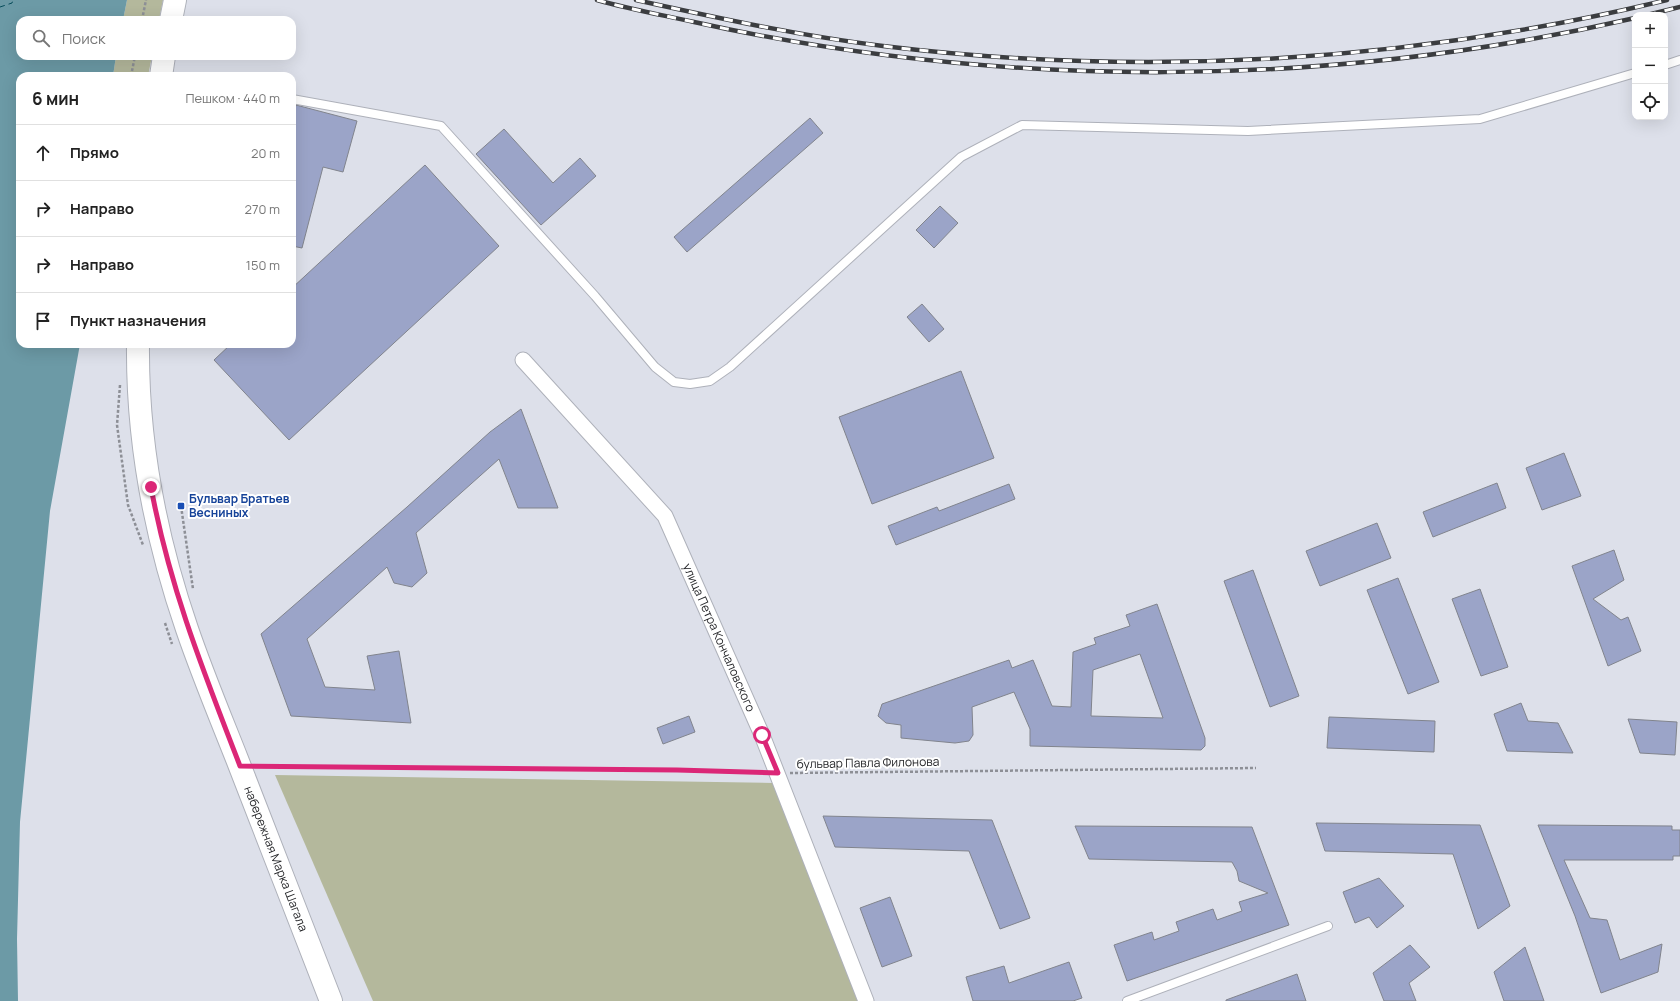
<!DOCTYPE html>
<html lang="ru">
<head>
<meta charset="utf-8">
<style>
	:root { --surface:#fff; --page:#f2f2f2; --text:#222; --muted:#767676; --line:#e0e0e0 }
	body { margin:0; font-family:Manrope,sans-serif; background:var(--page); color:var(--text) }
	.controls { position:absolute; right:12px; top:12px; display:grid; overflow:hidden; border-radius:8px; box-shadow:0 4px 16px #0002 }
	.controls button { width:36px; height:36px; display:grid; place-items:center; padding:0; border:0; border-bottom:1px solid var(--line); background:var(--surface); color:var(--text); font:20px sans-serif }
	.stop { position:absolute; width:12px; height:12px; margin:-9px; border:3px solid #db2777; border-radius:50%; background:#fff }
	.stop.end { background:#db2777; border-color:#fff; box-shadow:0 1px 4px #0008 }
	.list { margin:0; padding:0; list-style:none }
	h2 { display:flex; justify-content:space-between; align-items:center; height:52px; margin:0; padding:0 16px; font-size:17px }
	h2 small { font-size:13px; font-weight:400; color:var(--muted) }
	.list li { display:grid; grid-template-columns:26px 1fr auto; gap:12px; align-items:center; box-sizing:border-box; height:56px; padding:0 16px; border-top:1px solid var(--line) }
	.list b { display:block; font-size:15px; white-space:nowrap }
	.list em { font-size:13px; font-style:normal; color:var(--muted) }
	.icon { flex:none; width:22px; height:22px; fill:none; stroke:currentColor; stroke-width:2; stroke-linecap:round; stroke-linejoin:round }
	.map { position:relative; flex:none; width:1680px; height:1001px; overflow:hidden }
	.search { position:absolute; background:var(--surface); box-shadow:0 4px 16px #0002; left:16px; top:16px; width:280px; height:44px; display:flex; align-items:center; gap:10px; box-sizing:border-box; padding:0 14px; border-radius:12px; color:var(--muted); font-size:15px }
	.panel { position:absolute; background:var(--surface); box-shadow:0 4px 16px #0002; left:16px; top:72px; width:280px; height:276px; border-radius:12px }
	.map>svg:first-child { display:block }
	.green { fill:#b4b89c }
	.water { fill:#6c9aa6 }
	.lines { fill:none; stroke-linecap:round; stroke-linejoin:round }
	.ferry { stroke:#064c5a; stroke-width:1; stroke-dasharray:5 4; stroke-linecap:butt }
	.building { fill:#9ba4c8; stroke:#81848d; fill-rule:evenodd }
	.lane-casing { stroke:#aeb1ba; stroke-width:10 }
	.street-casing { stroke:#aeb1ba; stroke-width:17 }
	.secondary-casing { stroke:#aeb1ba; stroke-width:24 }
	.path { stroke:#8d8f96; stroke-width:2.5; stroke-dasharray:3 2; stroke-linecap:butt }
	.lane { stroke:#fff; stroke-width:8 }
	.street { stroke:#fff; stroke-width:15 }
	.secondary { stroke:#fff; stroke-width:22 }
	.rail-casing { stroke:#3b3d40; stroke-width:4.5 }
	.rail { stroke:#fff; stroke-width:3; stroke-dasharray:9; stroke-linecap:butt }
	.route { stroke:#db2777; stroke-width:5 }
	.transit-dot { fill:#1a4fb4; stroke:#fff; stroke-width:1.5 }
	.labels { text-anchor:middle; stroke-width:4; stroke-linejoin:round; paint-order:stroke }
	.transit-label { font-size:12px; font-weight:bold; fill:#164399; stroke:#fff; text-anchor:start }
	.street-label { font-size:12px; fill:#242528; stroke:#fff }
</style>
</head>
<body>
<div class="map">
<svg width="1680" height="1001" viewBox="0 0 1680 1001">
	<rect width="100%" height="100%" fill="#dde0ea"/>
	<!-- green -->
	<g class="green">
		<path d="M127,0h36l-4,20h-36z"/>
		<path d="M116,56h36l-4,20h-35z"/>
		<path d="M275,775l498,8 85,218h-485z"/>
	</g>
	<!-- water -->
	<path class="water" d="M0,0h127l-4,20h-103v36h96l-3,20h-93v268h60l-30,167 -30,311 -3,117 1,62h-18z"/>
	<g class="lines">
		<!-- ferry -->
		<path class="ferry" d="M0,7l12,-4 1,-3"/>
	</g>
	<!-- building -->
	<g class="building">
		<path d="M296,105l61,16 -14,51 -20,-5 -21,81 -10,-2v-126z"/>
		<path d="M810,118l13,15 -136,119 -13,-15z"/>
		<path d="M504,129l49,54 27,-25 16,18 -55,49 -65,-71z"/>
		<path d="M425,165l74,81 -210,194 -75,-80 17,-16h61v-56z"/>
		<path d="M940,206l18,17 -24,25 -18,-18z"/>
		<path d="M922,304l22,25 -15,13 -22,-25z"/>
		<path d="M961,371l33,87 -122,46 -33,-87z"/>
		<path d="M521,409l37,99h-40l-19,-49 -83,74 11,40 -15,14 -18,-4 -7,-16 -80,72 18,48 50,3 -8,-34 32,-5 12,72 -120,-7 -30,-82 146,-127 83,-75z"/>
		<path d="M1564,453l17,43 -39,14 -16,-42z"/>
		<path d="M1497,483l9,25 -73,29 -10,-25z"/>
		<path d="M1009,484l6,15 -119,46 -8,-19 49,-19 2,4z"/>
		<path d="M1377,523l14,35 -71,28 -14,-35z"/>
		<path d="M1614,550l10,30 -31,19 28,21 7,-3 13,34 -33,15 -36,-100z"/>
		<path d="M1253,570l46,126 -29,11 -46,-126z"/>
		<path d="M1398,578l41,104 -31,12 -41,-104z"/>
		<path d="M1480,589l28,78 -27,9 -29,-77z"/>
		<path d="M1157,604l48,134v8l-4,4 -171,-4v-17l-16,-37 -42,15 1,28 -4,6 -14,2 -54,-5v-13l-15,-2 -8,-7 4,-12 127,-44 3,8 21,-8 19,46 19,1 2,-55 23,-8 -2,-6 36,-12 -4,-11zM1140,654l23,64 -72,-2 2,-46z"/>
		<path d="M1521,703l7,18 30,2 15,30 -66,-2 -13,-37z"/>
		<path d="M689,716l6,16 -32,12 -6,-16z"/>
		<path d="M1329,717l106,4 -1,31 -107,-4z"/>
		<path d="M1628,719l49,3 -2,33 -35,-2z"/>
		<path d="M823,816l169,4 38,98 -30,11 -31,-78 -134,-4z"/>
		<path d="M1316,823l164,2 30,81 -32,23 -25,-75 -128,-3z"/>
		<path d="M1538,825l134,1v4h8v26h-7v4h-109l26,58 17,2 13,40 42,-16 -4,28 -57,21 -26,-77z"/>
		<path d="M1075,826l177,1 37,98 -162,56 -13,-36 38,-13 2,8 25,-9 -3,-9 37,-13 4,11 25,-9 -3,-9 29,-9 -29,-12 -2,-10 -5,-9 -143,-3z"/>
		<path d="M1379,878l25,28 -27,22 -8,-11 -14,6 -12,-31z"/>
		<path d="M890,897l22,59 -30,11 -22,-59z"/>
		<path d="M1410,945l20,22 -21,16 7,18h-32l-11,-28z"/>
		<path d="M1525,947l19,54h-40l-10,-29z"/>
		<path d="M1069,962l13,36 -9,3h-100l-7,-24 38,-11 5,17z"/>
		<path d="M1297,974l9,27h-80v-1z"/>
	</g>
	<g class="lines">
		<defs>
			<g id="lane">
				<path d="M1665,65l15,-5"/>
				<path d="M292,99l149,27 154,170 60,71 19,15 16,2 20,-3 20,-14 231,-210 61,-32 226,6 232,-12 155,-46"/>
				<path d="M1127,1001l201,-75"/>
			</g>
			<g id="street">
				<path id="s1" d="M523,360l142,156 97,219 104,266"/>
			</g>
			<g id="secondary">
				<path d="M171,20l4,-20"/>
				<path d="M161,76l3,-20"/>
				<path id="s2" d="M138,344c-1,96 18,195 49,285 15,44 33,87 50,130 31,81 63,161 94,242"/>
			</g>
		</defs>
		<!-- lane casing -->
		<use href="#lane" class="lane-casing"/>
		<!-- street casing -->
		<use href="#street" class="street-casing"/>
		<!-- secondary casing -->
		<use href="#secondary" class="secondary-casing"/>
		<!-- path -->
		<g class="path">
			<path d="M142,20l4,-20"/>
			<path d="M131,76l4,-20"/>
			<path d="M120,385l-3,40 11,80 15,40"/>
			<path d="M181,506l12,83"/>
			<path d="M165,623l7,21"/>
			<path d="M258,766l419,4 86,3"/>
			<path d="M790,773l466,-5"/>
		</g>
		<!-- lane -->
		<use href="#lane" class="lane"/>
		<!-- street -->
		<use href="#street" class="street"/>
		<!-- secondary -->
		<use href="#secondary" class="secondary"/>
		<defs>
			<g id="rail">
				<path d="M597,0c32,9 65,15 97,22 309,68 633,67 941,-4"/>
				<path d="M636,0c82,18 164,36 247,46 264,32 526,16 784,-46"/>
				<path d="M1647,15l33,-8"/>
			</g>
		</defs>
		<!-- rail casing -->
		<use href="#rail" class="rail-casing"/>
		<!-- rail -->
		<use href="#rail" class="rail"/>
	</g>
	<g class="lines">
		<!-- route -->
		<path class="route" d="M151,487c18,99 53,186 89,279l437,4 101,3 -16,-38"/>
	</g>
	<!-- markers -->
	<rect class="transit-dot" x="177" y="502" width="8" height="8" rx="2"/>
	<g class="labels">
		<!-- transit labels -->
		<g class="transit-label">
			<text x="189" y="503">Бульвар Братьев<tspan x="189" dy="14">Весниных</tspan></text>
		</g>
		<!-- street labels -->
		<g class="street-label">
			<text dy="4" stroke="none"><textPath href="#s1" startOffset="344">улица Петра Кончаловского</textPath></text>
			<text transform="translate(868 763) rotate(-1)" y="4">бульвар Павла Филонова</text>
			<text dy="4" stroke="none"><textPath href="#s2" startOffset="537">набережная Марка Шагала</textPath></text>
		</g>
	</g>
</svg>
<div class="controls">
<button>+</button>
<button>−</button>
<button><svg class="icon" aria-label="locate" viewBox="0 0 24 24"><circle cx="12" cy="12" r="6"/><path d="M12 2v4M12 18v4M2 12h4M18 12h4"/></svg></button>
</div>
<div class="stop" style="left:762px;top:735px"></div>
<div class="stop end" style="left:151px;top:487px"></div>
<div class="search"><svg class="icon" aria-label="search" viewBox="0 0 24 24"><circle cx="10" cy="10" r="6"/><path d="M15 15l6 6"/></svg>Поиск</div>
<section class="panel">
<h2>6 мин<small>Пешком · 440 m</small></h2>
<ul class="list">
<li><svg class="icon" aria-label="ahead" viewBox="0 0 24 24"><path d="M12 20V5M6 11l6-6 6 6"/></svg><div><b>Прямо</b></div><em>20 m</em></li>
<li><svg class="icon" aria-label="right" viewBox="0 0 24 24"><path d="M7 20v-9h11M14 6l5 5-5 5"/></svg><div><b>Направо</b></div><em>270 m</em></li>
<li><svg class="icon" aria-label="right" viewBox="0 0 24 24"><path d="M7 20v-9h11M14 6l5 5-5 5"/></svg><div><b>Направо</b></div><em>150 m</em></li>
<li><svg class="icon" aria-label="arrive" viewBox="0 0 24 24"><path d="M6 21V4h12l-3 4 3 4H6"/></svg><div><b>Пункт назначения</b></div></li>
</ul>
</section>
</div>
</body>
</html>
